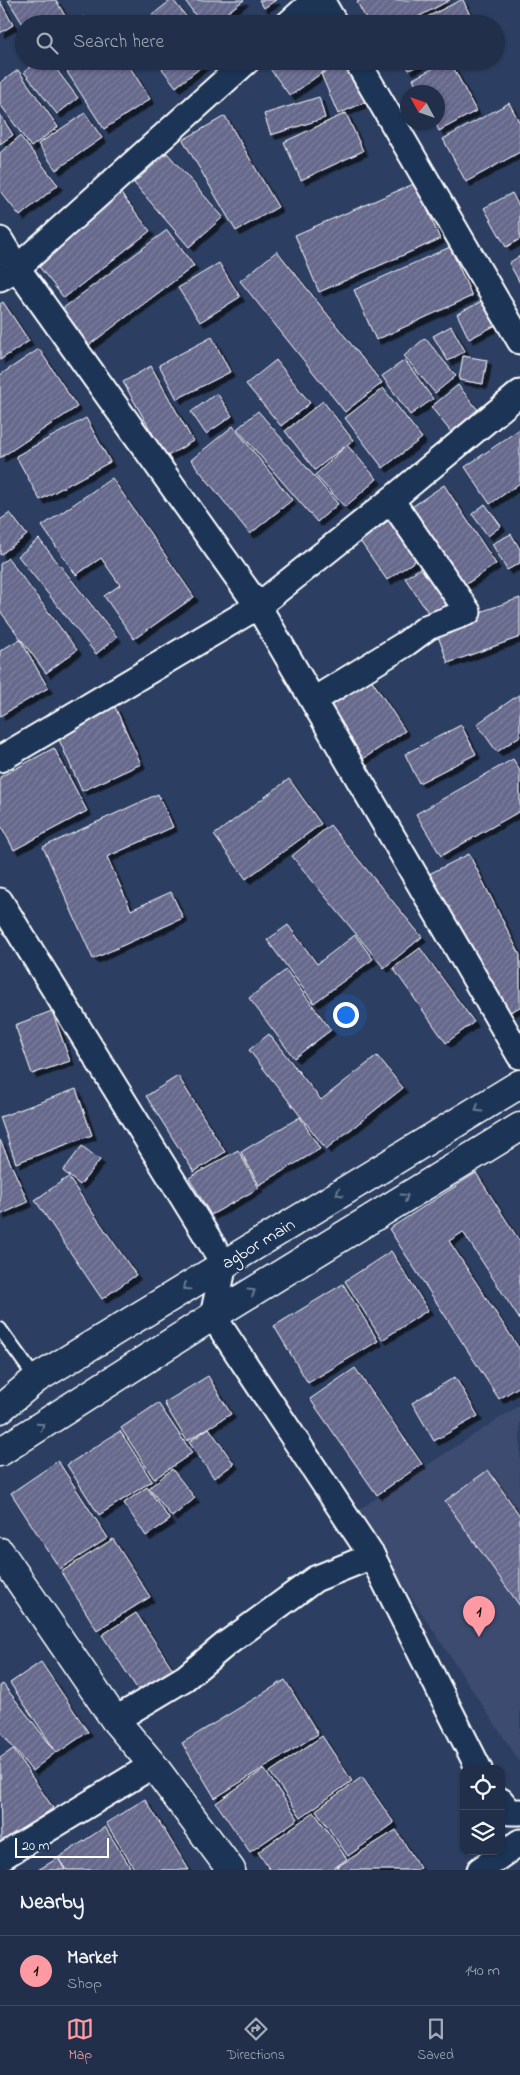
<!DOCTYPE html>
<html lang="en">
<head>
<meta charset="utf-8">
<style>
	:root { --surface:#212f4a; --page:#2d3b54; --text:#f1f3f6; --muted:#a2a9b5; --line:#3e4a62; --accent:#ff9aa2 }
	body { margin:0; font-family:"Indie Flower",sans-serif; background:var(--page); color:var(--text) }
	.controls { position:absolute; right:15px; bottom:15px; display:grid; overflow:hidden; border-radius:10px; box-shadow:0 1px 4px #0004 }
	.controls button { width:45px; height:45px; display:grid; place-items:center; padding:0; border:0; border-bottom:1px solid var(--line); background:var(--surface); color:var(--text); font:25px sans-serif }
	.compass { position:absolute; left:400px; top:85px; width:45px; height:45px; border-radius:50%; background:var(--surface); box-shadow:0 1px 4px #0004; rotate:310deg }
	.scale { position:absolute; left:15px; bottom:12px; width:94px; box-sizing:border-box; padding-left:5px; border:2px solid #fff; border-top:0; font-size:14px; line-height:18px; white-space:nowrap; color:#fff; -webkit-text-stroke:4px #1d3557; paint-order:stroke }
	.you { position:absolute; left:345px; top:1014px; width:18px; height:18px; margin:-12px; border:4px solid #fff; border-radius:50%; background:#1a73e8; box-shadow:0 0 0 8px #1a73e833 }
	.badge { display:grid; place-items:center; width:32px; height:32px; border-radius:50%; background:var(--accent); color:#111; font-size:16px; font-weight:700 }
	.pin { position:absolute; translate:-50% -41px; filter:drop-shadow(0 1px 2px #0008) }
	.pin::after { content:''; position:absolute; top:26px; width:18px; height:15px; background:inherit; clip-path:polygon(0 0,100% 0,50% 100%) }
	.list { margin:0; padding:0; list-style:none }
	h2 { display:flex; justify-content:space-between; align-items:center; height:65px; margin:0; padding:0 20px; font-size:21px }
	h2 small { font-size:16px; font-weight:400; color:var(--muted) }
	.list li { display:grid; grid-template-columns:32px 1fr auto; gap:15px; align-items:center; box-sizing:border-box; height:70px; padding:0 20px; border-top:1px solid var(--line) }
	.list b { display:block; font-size:19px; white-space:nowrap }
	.list p { margin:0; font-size:16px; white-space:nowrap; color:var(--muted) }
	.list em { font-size:16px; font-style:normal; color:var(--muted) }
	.icon { flex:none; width:28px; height:28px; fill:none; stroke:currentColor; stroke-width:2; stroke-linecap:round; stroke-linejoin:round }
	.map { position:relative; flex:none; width:520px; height:1870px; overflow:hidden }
	.search { position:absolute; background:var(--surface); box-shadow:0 1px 4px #0004; left:15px; right:15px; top:15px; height:55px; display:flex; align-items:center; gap:12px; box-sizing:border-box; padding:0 18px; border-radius:28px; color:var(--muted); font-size:19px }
	.sheet { height:135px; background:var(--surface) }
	nav { display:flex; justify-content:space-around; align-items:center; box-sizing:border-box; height:70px; border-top:1px solid var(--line); background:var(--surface); font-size:14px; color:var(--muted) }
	nav a { display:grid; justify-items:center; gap:2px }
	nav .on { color:var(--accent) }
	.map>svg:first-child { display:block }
	.built { fill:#3d4b6f }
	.building { fill:url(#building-hatch); stroke:#fff; filter:url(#shadow) }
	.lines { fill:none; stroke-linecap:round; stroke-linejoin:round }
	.service-casing { stroke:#fff; stroke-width:16 }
	.minor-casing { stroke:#fff; stroke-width:29 }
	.tertiary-casing { stroke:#fff; stroke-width:31 }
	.secondary-casing { stroke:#fff; stroke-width:31 }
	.service { stroke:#1d3557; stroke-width:12 }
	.minor { stroke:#1d3557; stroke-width:25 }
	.tertiary { stroke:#1d3557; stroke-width:28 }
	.secondary { stroke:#1d3557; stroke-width:28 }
	.oneway { stroke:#6c7c92 }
	.labels { text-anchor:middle; stroke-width:4; stroke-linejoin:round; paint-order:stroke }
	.street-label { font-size:18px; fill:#fff; stroke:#1d3557 }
</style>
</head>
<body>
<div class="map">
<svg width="520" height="1870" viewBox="0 0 520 1870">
	<defs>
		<pattern id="building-hatch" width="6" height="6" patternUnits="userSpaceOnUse" patternTransform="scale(1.25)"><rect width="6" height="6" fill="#66688c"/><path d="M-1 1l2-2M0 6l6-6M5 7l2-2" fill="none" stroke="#7d7f9d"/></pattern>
		<filter id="shadow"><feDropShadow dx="4.5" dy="4.5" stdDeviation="0" flood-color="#0009"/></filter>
	</defs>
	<rect width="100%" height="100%" fill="#2c3f62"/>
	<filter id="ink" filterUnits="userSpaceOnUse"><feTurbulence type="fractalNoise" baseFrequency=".02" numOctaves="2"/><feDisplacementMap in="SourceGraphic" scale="10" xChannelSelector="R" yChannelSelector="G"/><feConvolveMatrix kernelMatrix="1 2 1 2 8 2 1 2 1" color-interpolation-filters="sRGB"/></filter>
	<g filter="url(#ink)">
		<!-- built -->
		<path class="built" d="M520,1405v357l-165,-250z"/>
		<!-- building -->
		<g class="building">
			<path d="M8,0h48l9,16 -13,8h-28v2z"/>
			<path d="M171,0h2l19,24h-51z"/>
			<path d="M185,0h59l-32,24h-11z"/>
			<path d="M259,0h17l-12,8z"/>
			<path d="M361,0h89l-45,24h-36l-12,-22z"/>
			<path d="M463,0l11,24h-61l48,-24z"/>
			<path d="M0,1l13,24 -13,8z"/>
			<path d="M84,16l5,8h-16z"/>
			<path d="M38,61h12l28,37 -21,16 -33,-42z"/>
			<path d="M57,61h18l-12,9z"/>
			<path d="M83,61h43l24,38 -46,30 -37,-57z"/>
			<path d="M156,61h53l-33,26z"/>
			<path d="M274,61h64l-48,35 -22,-30z"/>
			<path d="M347,61l25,38 -34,15 -17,-40z"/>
			<path d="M404,61h24l-19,9z"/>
			<path d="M447,61h3l26,50 -37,20 -4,-9h3v-30h-18l-7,-13z"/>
			<path d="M18,70l40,57 -27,20 -31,-43v-21z"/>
			<path d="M319,97l6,21 -54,17 -7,-21z"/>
			<path d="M509,103l11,20v29l-54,30 -23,-43z"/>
			<path d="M85,113l17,25 -46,32 -18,-26z"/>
			<path d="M346,113l17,38 -62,29 -17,-38z"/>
			<path d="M0,114l13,21 -13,9z"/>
			<path d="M225,116l53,91 -42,24 -53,-91z"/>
			<path d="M20,136l38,49 -38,31 -20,-25v-38z"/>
			<path d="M167,153l56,64 -34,30 -55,-64z"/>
			<path d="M416,183l24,56 -121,53 -24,-57z"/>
			<path d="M119,191l31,40 -86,67 -31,-39z"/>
			<path d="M512,193l8,15v31l-14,8 -22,-39z"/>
			<path d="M167,230l27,36 -105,79 -27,-36z"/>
			<path d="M450,247l22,49 -96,44 -22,-50z"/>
			<path d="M277,251l105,132 -37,29 -105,-131z"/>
			<path d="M520,256v27l-11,-20z"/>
			<path d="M219,263l21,34 -40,25 -22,-34z"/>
			<path d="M484,300l12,25 -27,14 -12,-25z"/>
			<path d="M3,302l26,39 -29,19v-56z"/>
			<path d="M451,326l14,25 -17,10 -15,-25z"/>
			<path d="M212,337l18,35 -53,27 -18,-34z"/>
			<path d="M425,338l31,38 -21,17 -31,-37z"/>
			<path d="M39,349l38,58 -77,51v-83z"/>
			<path d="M463,356l24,4 -4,24 -24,-4z"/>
			<path d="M276,360l34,43 -29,23 -35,-42z"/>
			<path d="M405,360l28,39 -23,16 -28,-39z"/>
			<path d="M151,366l42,75 -27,16 -43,-75z"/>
			<path d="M458,385l20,25 -27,22 -20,-25z"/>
			<path d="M383,388l39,50 -39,30 -38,-50z"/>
			<path d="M217,393l15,23 -26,18 -15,-22z"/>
			<path d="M323,401l30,39 -38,30 -30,-39z"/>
			<path d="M258,411l80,93 -21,18 -80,-93z"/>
			<path d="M86,418l24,44 -70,38 -24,-44z"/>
			<path d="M233,426l59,74 -42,34 -59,-74z"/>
			<path d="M520,429v54l-30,21 -25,-37z"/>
			<path d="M347,445l30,34 -32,28 -30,-32z"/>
			<path d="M112,478l82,119 -60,42 -30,-43 16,-11 -19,-27 -25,17 -34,-49z"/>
			<path d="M444,485l52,79 -40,27 -53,-78z"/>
			<path d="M485,504l16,22 -13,10 -16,-22z"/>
			<path d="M10,513l17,22 -27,20v-35z"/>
			<path d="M398,514l27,40 -38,26 -27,-39z"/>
			<path d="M511,534l9,15v14l-13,7 -15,-26z"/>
			<path d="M39,539l78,98 -21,17 -78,-98z"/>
			<path d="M8,558l69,92 -31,23 -46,-62v-47z"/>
			<path d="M430,562l26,38 -25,17 -26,-39z"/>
			<path d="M520,598v39l-72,26 -13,-35z"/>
			<path d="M20,639l28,49 -48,28v-65z"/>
			<path d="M369,676l36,55 -45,30 -36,-55z"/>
			<path d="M520,694v42l-23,16 -20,-28z"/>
			<path d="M115,707l26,57 -59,27 -26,-58z"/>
			<path d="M461,725l15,29 -57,29 -14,-29z"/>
			<path d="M54,748l33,63 -73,39 -14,-26v-47z"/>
			<path d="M513,759l7,12v40l-79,45 -25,-42z"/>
			<path d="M289,779l32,45 -75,55 -32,-44z"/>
			<path d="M158,794l15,33 -66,30 24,53 40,-18 12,26 -90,41 -50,-112z"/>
			<path d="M330,825l92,112 -38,31 -92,-112z"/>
			<path d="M469,854l51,101v52l-18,9 -73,-142z"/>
			<path d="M288,925l29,39 38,-29 18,24 -59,44 -47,-63z"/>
			<path d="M420,948l54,74 -28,21 -53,-75z"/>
			<path d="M286,970l45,60 -37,28 -45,-60z"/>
			<path d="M52,1011l18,50 -38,13 -17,-49z"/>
			<path d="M269,1034l52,66 56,-44 26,32 -77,61 -77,-99z"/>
			<path d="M178,1076l47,76 -31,20 -48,-76z"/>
			<path d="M76,1089l16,46 -76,28 -16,-46z"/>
			<path d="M300,1117l20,32 -61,36 -18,-33z"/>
			<path d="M0,1140l28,62 -28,13z"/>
			<path d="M82,1146l18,14 -20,25 -17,-14z"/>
			<path d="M238,1150l21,38 -48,27 -22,-37z"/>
			<path d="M476,1173l44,69v78l-57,-88 -14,9 71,109v36l-21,13 -110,-170z"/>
			<path d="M68,1177l68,98 -34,24 -67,-99z"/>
			<path d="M391,1251l37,59 -46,30 -37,-59z"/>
			<path d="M343,1284l35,57 -70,42 -34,-57z"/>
			<path d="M355,1368l67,96 -45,31 -67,-96z"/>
			<path d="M208,1376l23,38 -44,27 -23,-38z"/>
			<path d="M455,1377l23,39 -44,25 -22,-38z"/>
			<path d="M158,1403l34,50 -38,26 -33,-51z"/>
			<path d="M209,1428l25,36 -20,14 -25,-36z"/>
			<path d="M120,1431l32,50 -53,34 -32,-50z"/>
			<path d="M58,1461l50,77 -48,31 -49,-76z"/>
			<path d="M172,1469l23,29 -23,19 -23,-29z"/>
			<path d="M488,1470l32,46v90l-75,-105z"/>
			<path d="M147,1487l23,33 -24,16 -22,-33z"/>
			<path d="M113,1539l37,58 -53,33 -36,-58z"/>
			<path d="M136,1613l38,58 -34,22 -38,-58z"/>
			<path d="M41,1662l47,70 -31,21 -47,-70z"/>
			<path d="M285,1680l33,54 -103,64 -33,-55z"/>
			<path d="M3,1684l53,68 -24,19 -32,-40v-45z"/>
			<path d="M322,1736l30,45 -51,36 -31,-45z"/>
			<path d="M13,1749l40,59 -52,36 -1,-86z"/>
			<path d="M264,1769l34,50 -48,33 -34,-49z"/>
			<path d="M362,1777l32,46 -46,33 -32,-46z"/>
			<path d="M145,1799l44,71h-54l-29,-47z"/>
			<path d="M314,1812l33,47 -16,11h-61l-12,-18z"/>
			<path d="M105,1827l25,40 -5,3h-59l-8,-12z"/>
			<path d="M396,1830l24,38 -4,2h-78l-1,-3z"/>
			<path d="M58,1858l7,12h-27z"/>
		</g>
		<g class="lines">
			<defs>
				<path id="service" d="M0,1329l36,50"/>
				<g id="minor">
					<path d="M321,0l14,24"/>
					<path d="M288,24l27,-24"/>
					<path d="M357,61l163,280"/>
					<path d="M0,240l17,28 241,338 262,450"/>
					<path d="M0,278l17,-10 230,-207"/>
					<path d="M314,700l91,-56 23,-17 40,-15 -77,-112"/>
					<path d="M0,759l258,-153 133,-106 129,-107"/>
					<path d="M0,901l224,363 -11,52 159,240 107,213"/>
					<path d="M115,1720l70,-42 41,-34 89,-65 57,-23"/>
					<path d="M501,1801l9,11h10"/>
					<path d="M0,1858l153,-93"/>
					<path d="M480,1870l40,-28"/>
				</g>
				<path id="tertiary" d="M0,1552l115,168 38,45 78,105"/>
				<g id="secondary">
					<path d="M0,1409l36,-30 484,-295"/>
					<path d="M0,1452l213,-136 307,-189"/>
				</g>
			</defs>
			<!-- service casing -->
			<use href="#service" class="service-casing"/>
			<!-- minor casing -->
			<use href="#minor" class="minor-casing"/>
			<!-- tertiary casing -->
			<use href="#tertiary" class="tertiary-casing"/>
			<!-- secondary casing -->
			<use href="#secondary" class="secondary-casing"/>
			<!-- service -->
			<use href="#service" class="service"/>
			<!-- minor -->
			<use href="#minor" class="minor"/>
			<!-- tertiary -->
			<use href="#tertiary" class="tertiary"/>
			<!-- secondary -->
			<use href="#secondary" class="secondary"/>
		</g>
		<!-- one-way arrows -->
		<defs><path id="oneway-chevron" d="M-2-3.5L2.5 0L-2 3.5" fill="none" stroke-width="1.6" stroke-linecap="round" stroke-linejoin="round" transform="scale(1.25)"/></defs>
		<g class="oneway">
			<use href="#oneway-chevron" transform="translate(478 1109) rotate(149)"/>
			<use href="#oneway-chevron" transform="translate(339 1193) rotate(149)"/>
			<use href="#oneway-chevron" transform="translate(405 1197) rotate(-32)"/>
			<use href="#oneway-chevron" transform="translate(186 1287) rotate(148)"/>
			<use href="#oneway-chevron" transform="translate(252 1292) rotate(-32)"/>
			<use href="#oneway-chevron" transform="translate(41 1426) rotate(-33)"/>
		</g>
	</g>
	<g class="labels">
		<!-- street labels -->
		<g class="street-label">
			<text transform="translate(258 1243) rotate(-31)" y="6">agbor main</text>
		</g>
	</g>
</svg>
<div class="controls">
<button><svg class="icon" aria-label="locate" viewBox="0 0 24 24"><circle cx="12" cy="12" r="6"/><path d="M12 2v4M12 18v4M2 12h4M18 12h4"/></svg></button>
<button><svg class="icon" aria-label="layers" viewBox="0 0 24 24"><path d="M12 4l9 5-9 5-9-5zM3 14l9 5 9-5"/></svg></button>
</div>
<svg class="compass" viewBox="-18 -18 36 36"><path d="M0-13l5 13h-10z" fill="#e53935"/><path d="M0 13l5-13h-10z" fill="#a2a9b5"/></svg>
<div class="scale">20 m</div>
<div class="you"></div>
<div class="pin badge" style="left:479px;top:1637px">1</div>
<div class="search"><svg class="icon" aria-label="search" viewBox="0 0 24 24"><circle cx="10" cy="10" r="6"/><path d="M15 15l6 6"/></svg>Search here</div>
</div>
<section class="sheet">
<h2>Nearby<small></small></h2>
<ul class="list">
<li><span class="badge">1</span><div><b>Market</b><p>Shop</p></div><em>140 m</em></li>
</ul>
</section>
<nav>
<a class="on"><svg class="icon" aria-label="map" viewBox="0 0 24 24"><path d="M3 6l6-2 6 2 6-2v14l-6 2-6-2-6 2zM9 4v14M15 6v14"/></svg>Map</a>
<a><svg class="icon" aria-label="directions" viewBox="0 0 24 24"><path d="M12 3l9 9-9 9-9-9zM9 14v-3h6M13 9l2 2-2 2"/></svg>Directions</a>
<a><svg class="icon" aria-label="saved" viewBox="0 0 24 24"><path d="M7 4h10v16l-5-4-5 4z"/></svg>Saved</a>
</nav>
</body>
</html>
